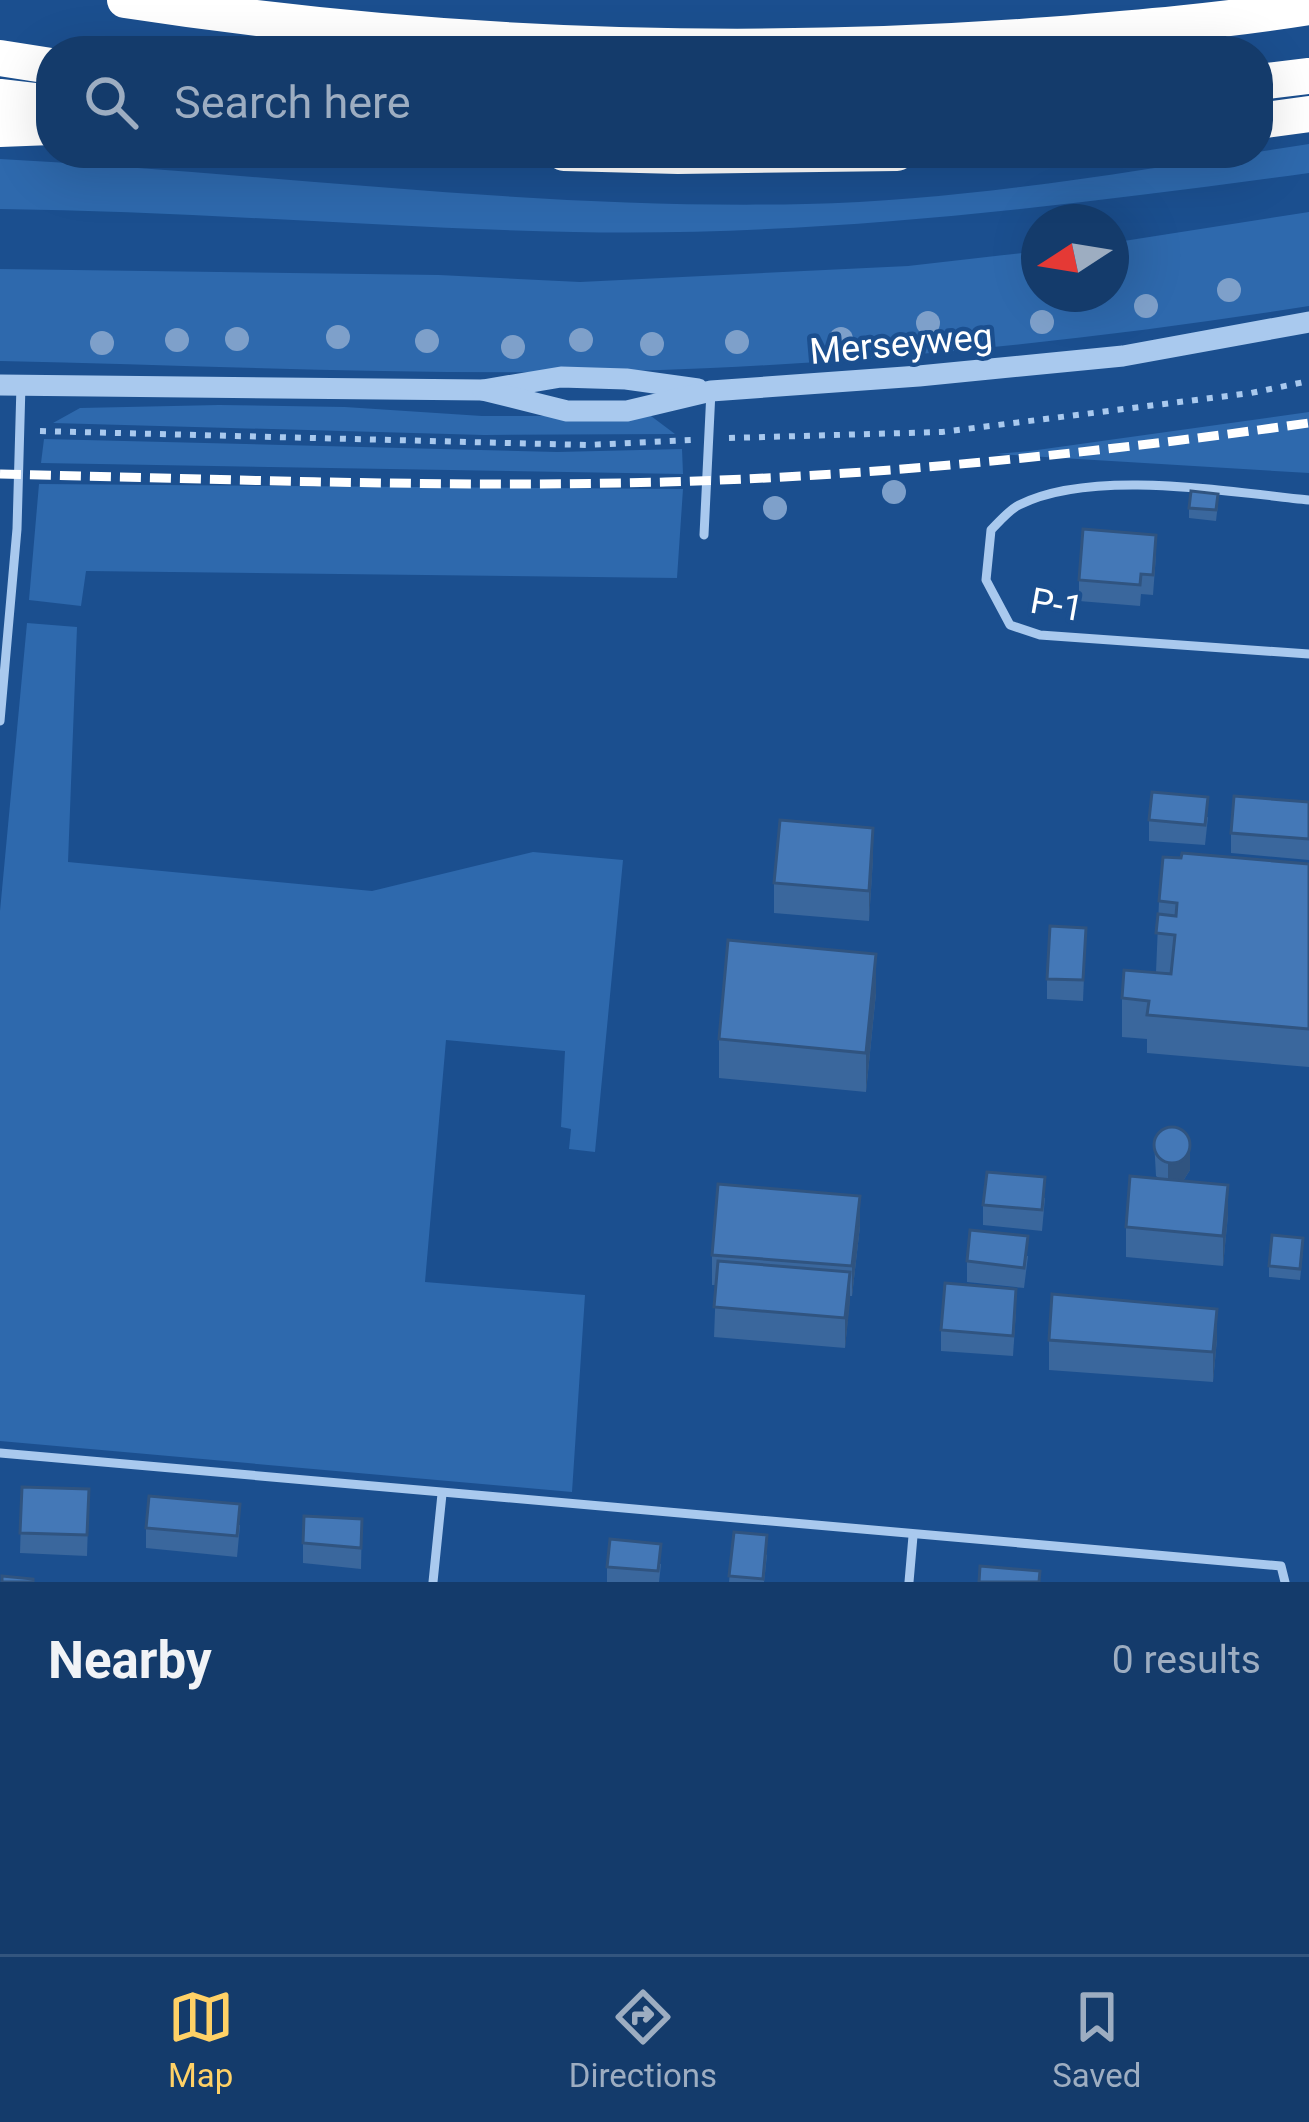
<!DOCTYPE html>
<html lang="en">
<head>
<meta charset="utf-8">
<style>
	:root { --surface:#143b6b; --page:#214673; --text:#f1f3f6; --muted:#9dadc1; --line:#33557e; --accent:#ffd166 }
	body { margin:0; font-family:Roboto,sans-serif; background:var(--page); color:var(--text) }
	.compass { position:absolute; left:1021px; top:204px; width:108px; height:108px; border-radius:50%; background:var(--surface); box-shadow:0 12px 48px #0002; rotate:258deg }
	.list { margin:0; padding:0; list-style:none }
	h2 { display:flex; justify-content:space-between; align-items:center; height:156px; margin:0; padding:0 48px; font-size:51px }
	h2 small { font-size:39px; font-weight:400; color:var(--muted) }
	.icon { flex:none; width:66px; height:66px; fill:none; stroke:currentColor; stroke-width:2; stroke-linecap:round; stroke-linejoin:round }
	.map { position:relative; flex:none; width:1309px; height:1582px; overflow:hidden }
	.search { position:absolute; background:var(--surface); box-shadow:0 12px 48px #0002; left:36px; right:36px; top:36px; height:132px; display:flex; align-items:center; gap:30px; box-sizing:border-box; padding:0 42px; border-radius:48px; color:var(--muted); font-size:45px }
	.sheet { height:372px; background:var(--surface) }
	nav { display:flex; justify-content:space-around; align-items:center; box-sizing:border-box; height:168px; border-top:3px solid var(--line); background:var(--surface); font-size:33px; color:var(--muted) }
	nav a { display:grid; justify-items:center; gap:6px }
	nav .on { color:var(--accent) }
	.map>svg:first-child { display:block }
	.green { fill:#2e69ad }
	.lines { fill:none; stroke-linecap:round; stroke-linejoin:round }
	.path { stroke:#a9c9ee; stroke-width:6; stroke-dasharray:6 9; stroke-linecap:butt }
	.service { stroke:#a9c9ee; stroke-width:9 }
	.tertiary { stroke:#a9c9ee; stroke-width:21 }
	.motorway { stroke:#fff; stroke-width:36 }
	.rail { stroke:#fff; stroke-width:9; stroke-dasharray:21 9; stroke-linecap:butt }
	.tree { fill:#7ea0ca }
	.wall { fill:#3a679d }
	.shaded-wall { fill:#305480 }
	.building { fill:#4478b7; stroke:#305480; stroke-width:3 }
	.labels { text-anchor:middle; stroke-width:9; stroke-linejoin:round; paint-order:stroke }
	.street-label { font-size:36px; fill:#fff; stroke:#1b4f8f }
</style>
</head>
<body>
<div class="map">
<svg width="1309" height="1582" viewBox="0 0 1309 1582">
	<rect width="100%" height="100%" fill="#1b4f8f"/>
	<!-- green -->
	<g class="green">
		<path d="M1309,144v29c-243,33 -489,64 -735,59 -192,-4 -383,-21 -574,-23v-50c269,14 536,51 806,45 169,-4 338,-35 503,-60z"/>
		<path d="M1309,212v94c-198,31 -398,53 -598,62 -236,11 -475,-2 -711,-7v-92l439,6 141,7 328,-16 131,-15v43h72v-51z"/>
		<path d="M219,405l126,2 137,9h169l24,18 -191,1 -431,-12 27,-15z"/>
		<path d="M1309,412v61l-313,-19 34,-3z"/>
		<path d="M44,439l513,13 125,-3 1,25 -642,-11z"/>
		<path d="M39,484l644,5 -6,89 -591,-7 -5,35 -52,-6z"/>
		<path d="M27,623l50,4 -9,235 304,29 161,-39 90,8 -28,292 -26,-3 2,-20 -10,-2 4,-76 -119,-11 -21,242 160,13 -13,197 -572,-51v-530z"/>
	</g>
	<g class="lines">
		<!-- path -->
		<g class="path">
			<path d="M40,431l547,14 105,-5"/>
			<path d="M729,438l213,-6 309,-39 58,-12"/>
		</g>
		<!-- service -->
		<g class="service">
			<path d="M1309,500c-80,-8 -217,-32 -290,5 -10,5 -20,17 -28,25l-5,50 24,45 30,10 269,19"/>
			<path d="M704,535l7,-144"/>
			<path d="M0,721l17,-192 4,-144"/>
			<path d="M0,1453l1281,113 4,16"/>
			<path d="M433,1582l9,-88"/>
			<path d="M909,1582l4,-46"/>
		</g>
		<!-- tertiary -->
		<g class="tertiary">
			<path d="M0,385l483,5 78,-13 65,2 72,10"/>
			<path d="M483,390l84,21h60l84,-20 208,-15 204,-20 186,-34"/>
		</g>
		<!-- motorway -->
		<g class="motorway">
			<path d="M125,0c305,47 615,58 923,35 87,-7 174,-14 261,-28"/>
			<path d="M0,58l51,8"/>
			<path d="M1258,82l51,-6"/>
			<path d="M0,97l51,6"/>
			<path d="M1258,121l51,-7"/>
			<path d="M0,129l51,-2"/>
			<path d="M564,153l114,3 219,-3"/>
		</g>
		<!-- rail -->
		<path class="rail" d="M0,474c221,5 444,14 665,8 215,-6 431,-29 644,-59"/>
	</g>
	<!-- trees -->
	<g class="tree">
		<circle cx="1229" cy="290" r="12"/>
		<circle cx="1146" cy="306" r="12"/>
		<circle cx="1042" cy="322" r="12"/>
		<circle cx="928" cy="323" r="12"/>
		<circle cx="338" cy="337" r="12"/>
		<circle cx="237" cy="339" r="12"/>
		<circle cx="841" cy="339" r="12"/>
		<circle cx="177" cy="340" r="12"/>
		<circle cx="581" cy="340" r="12"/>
		<circle cx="427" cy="341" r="12"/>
		<circle cx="737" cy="342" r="12"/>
		<circle cx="102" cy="343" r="12"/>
		<circle cx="652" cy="344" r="12"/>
		<circle cx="513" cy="347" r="12"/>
		<circle cx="894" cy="492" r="12"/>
		<circle cx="775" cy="508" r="12"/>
	</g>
	<!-- wall -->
	<g class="wall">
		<path d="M1218,504l-2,17 -27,-3v-10z"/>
		<path d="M1156,555l-3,40 -12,-1 -1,12 -61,-5v-21z"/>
		<path d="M1309,802v58l-78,-7v-20z"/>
		<path d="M1208,817l-3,28 -56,-4v-21z"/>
		<path d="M873,858l-4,63 -95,-8v-30z"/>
		<path d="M1309,864v203l-162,-14v-14l-25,-2v-39l49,-25 -15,-1 3,-71z"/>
		<path d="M1086,928l-3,73 -36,-2v-20z"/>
		<path d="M876,993l-10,99 -147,-14v-39z"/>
		<path d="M1154,1140l36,30 -7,11 45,34 -5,51 -97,-9v-30l34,-48 -4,-3z"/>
		<path d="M1045,1198l-3,33 -59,-6v-20z"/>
		<path d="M860,1226l-8,70h-2l-5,52 -131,-11 2,-52h-4v-30z"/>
		<path d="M1303,1249l-3,31 -31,-3v-11z"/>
		<path d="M1028,1256l-4,32 -57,-6v-21z"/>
		<path d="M1016,1310l-3,46 -72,-5v-21z"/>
		<path d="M1217,1339l-4,43 -164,-12v-30z"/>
		<path d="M22,1487l67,2 -2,67 -67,-3z"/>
		<path d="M362,1519l-1,50 -58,-6v-20z"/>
		<path d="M240,1525l-3,32 -91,-9v-20z"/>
		<path d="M734,1532l33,23 -3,27h-35z"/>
		<path d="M661,1564l-2,18h-52v-15z"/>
	</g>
	<!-- shaded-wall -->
	<g class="shaded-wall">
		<path d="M873,828v30l-4,63v-30z"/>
		<path d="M876,954v39l-10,99v-39z"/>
		<path d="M1190,1149v21l-7,11 -15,4v-21z"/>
		<path d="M1228,1185v30l-5,51v-30z"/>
		<path d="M860,1196v30l-8,70v-30z"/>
		<path d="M850,1272v30l-5,46v-30z"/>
		<path d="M1217,1309v30l-4,43v-30z"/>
	</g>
	<!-- building -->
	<g class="building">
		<path d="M1191,491l27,3 -2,16 -27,-2z"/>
		<path d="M1083,529l73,6 -3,40 -12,-1 -1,11 -61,-5z"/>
		<path d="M1152,792l56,5 -3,28 -56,-5z"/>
		<path d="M1234,796l75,6v37l-78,-6z"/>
		<path d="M780,820l93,8 -4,63 -95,-8z"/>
		<path d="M1182,853l127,11v165l-162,-14 2,-14 -27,-3 2,-28 47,4 4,-39 -19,-2 2,-19 18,2 1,-13 -18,-2 4,-44 18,1z"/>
		<path d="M1050,926l36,2 -3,52 -36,-1z"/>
		<path d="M728,940l148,14 -10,99 -147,-14z"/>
		<circle cx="1172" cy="1145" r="18"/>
		<path d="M987,1172l58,5 -3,33 -59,-5z"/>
		<path d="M1130,1176l98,9 -5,51 -97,-9z"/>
		<path d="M718,1184l142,12 -8,70 -140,-11z"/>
		<path d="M970,1230l58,6 -4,32 -57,-7z"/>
		<path d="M1272,1235l31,3 -3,31 -31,-3z"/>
		<path d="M718,1261l132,11 -5,46 -131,-11z"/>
		<path d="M945,1283l71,6 -3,47 -72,-6z"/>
		<path d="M1052,1294l165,15 -4,43 -164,-12z"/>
		<path d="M22,1487l67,2 -2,46 -67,-2z"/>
		<path d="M149,1496l91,8 -3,32 -91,-8z"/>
		<path d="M304,1516l58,3 -1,29 -58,-5z"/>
		<path d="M734,1532l33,3 -4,44 -34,-3z"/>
		<path d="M610,1539l51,5 -3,27 -51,-4z"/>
		<path d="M980,1566l60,5 -1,11h-60z"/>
		<path d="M2,1576l31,3v3h-31z"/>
	</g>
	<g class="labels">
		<!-- street labels -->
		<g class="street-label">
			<text transform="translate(901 343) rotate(-5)" y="13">Merseyweg</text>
			<text transform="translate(1057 604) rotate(10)" y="13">P-1</text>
		</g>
	</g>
</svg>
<svg class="compass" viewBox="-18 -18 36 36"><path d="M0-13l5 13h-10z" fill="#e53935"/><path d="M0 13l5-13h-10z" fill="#9dadc1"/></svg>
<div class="search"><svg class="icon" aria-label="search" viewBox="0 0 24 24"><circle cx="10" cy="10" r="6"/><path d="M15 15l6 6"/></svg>Search here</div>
</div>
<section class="sheet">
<h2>Nearby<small>0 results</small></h2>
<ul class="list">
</ul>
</section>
<nav>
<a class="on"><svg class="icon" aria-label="map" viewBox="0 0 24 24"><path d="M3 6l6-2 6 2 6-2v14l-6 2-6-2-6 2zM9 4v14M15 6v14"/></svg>Map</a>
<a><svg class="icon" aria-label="directions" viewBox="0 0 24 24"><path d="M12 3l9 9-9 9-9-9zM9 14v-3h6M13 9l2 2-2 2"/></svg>Directions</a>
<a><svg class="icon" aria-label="saved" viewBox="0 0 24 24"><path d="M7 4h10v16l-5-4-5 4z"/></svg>Saved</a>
</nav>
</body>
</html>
